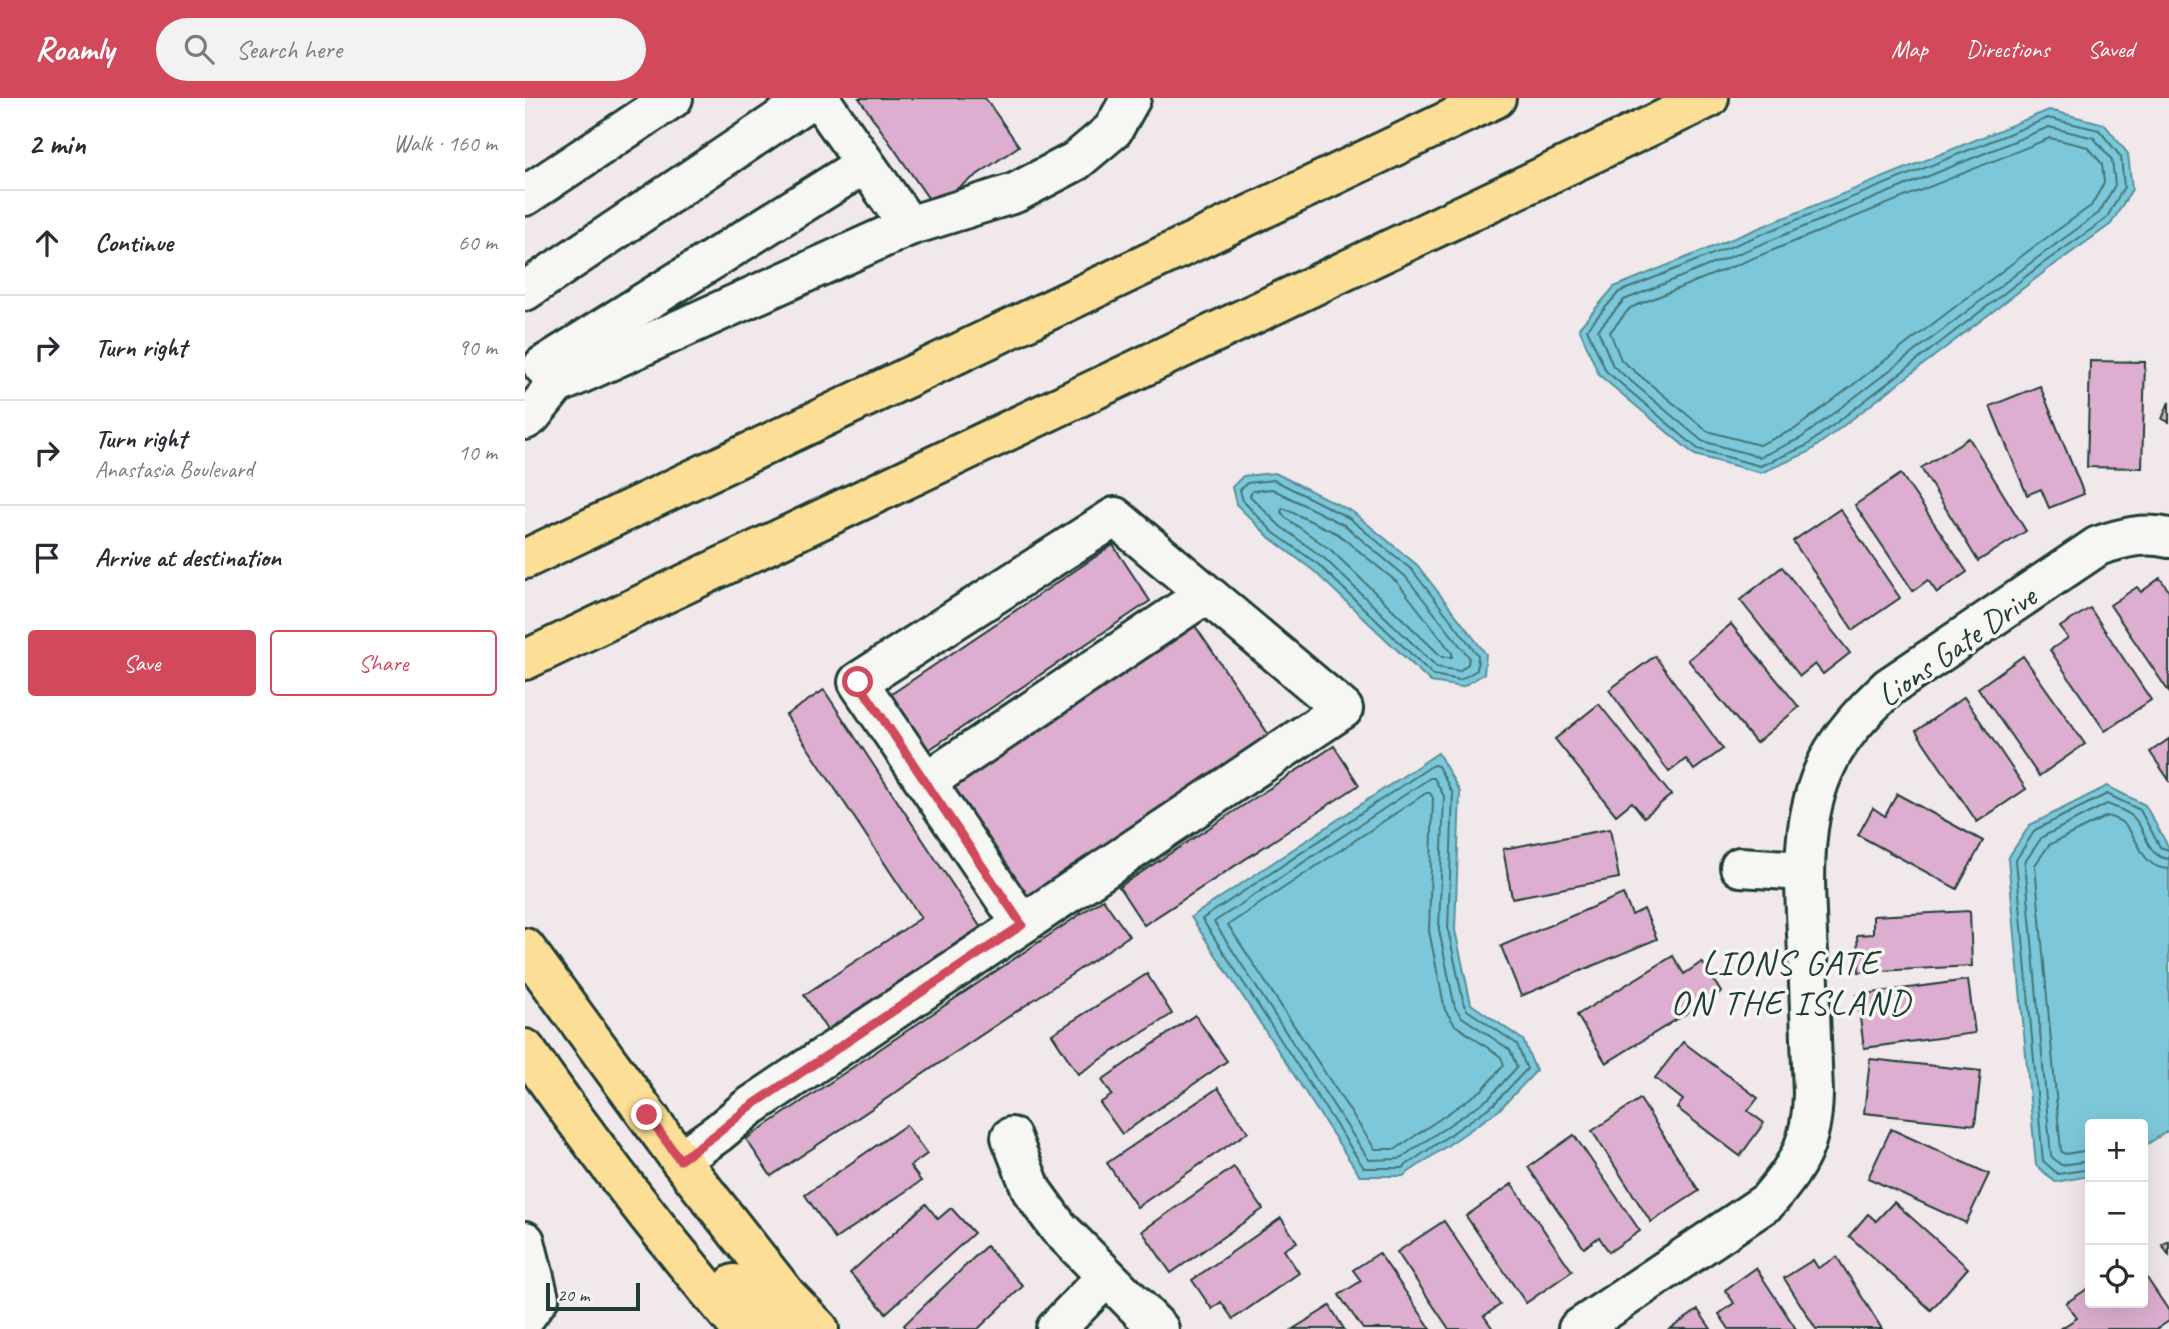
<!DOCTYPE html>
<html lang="en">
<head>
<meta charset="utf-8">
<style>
	:root { --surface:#fff; --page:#f2f2f3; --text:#2b2b33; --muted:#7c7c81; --line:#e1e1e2; --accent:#d1495b }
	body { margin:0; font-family:Caveat,sans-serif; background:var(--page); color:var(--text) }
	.controls { position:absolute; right:21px; bottom:21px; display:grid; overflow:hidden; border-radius:7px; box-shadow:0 7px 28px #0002 }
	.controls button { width:63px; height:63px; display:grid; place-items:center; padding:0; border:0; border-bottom:2px solid var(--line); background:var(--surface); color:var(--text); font:35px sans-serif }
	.scale { position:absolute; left:21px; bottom:18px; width:94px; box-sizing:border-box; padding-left:7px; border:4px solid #1f3d34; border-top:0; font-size:19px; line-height:24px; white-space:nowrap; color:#1f3d34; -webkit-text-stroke:5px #f6f6f2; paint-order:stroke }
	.stop { position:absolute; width:21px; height:21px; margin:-16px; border:5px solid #d1495b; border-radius:50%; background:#fff }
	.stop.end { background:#d1495b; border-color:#fff; box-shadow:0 2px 7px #0008 }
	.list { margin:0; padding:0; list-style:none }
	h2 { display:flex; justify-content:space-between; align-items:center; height:91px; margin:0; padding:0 28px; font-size:30px }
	h2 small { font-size:23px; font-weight:400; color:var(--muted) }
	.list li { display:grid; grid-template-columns:46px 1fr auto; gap:21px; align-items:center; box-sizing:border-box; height:105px; padding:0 28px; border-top:2px solid var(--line) }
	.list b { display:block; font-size:26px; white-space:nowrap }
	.list p { margin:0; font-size:23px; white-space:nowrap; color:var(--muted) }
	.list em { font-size:23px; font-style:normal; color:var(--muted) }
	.actions { display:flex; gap:14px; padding:21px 28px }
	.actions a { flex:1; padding:16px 0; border:2px solid var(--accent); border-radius:7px; text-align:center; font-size:24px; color:var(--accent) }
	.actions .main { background:var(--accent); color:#fff }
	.icon { flex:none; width:38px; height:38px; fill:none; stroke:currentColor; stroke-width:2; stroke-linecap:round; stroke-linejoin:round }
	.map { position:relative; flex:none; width:1644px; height:1231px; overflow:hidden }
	header { display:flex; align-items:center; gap:42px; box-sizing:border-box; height:98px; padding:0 35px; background:var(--accent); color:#fff }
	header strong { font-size:33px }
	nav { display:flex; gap:38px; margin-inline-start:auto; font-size:24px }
	.search { width:490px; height:63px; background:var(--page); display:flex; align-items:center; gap:18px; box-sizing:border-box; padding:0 24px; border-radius:38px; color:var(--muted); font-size:26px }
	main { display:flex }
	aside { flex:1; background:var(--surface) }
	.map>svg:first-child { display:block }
	.water { fill:#7cc8da; stroke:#579098; stroke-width:2 }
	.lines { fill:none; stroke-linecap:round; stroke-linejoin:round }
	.shore { stroke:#447576; stroke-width:2 }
	.building { fill:#ddaecf; stroke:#1f3d34; stroke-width:2 }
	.minor-casing { stroke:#1f3d34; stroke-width:44 }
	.major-casing { stroke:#1f3d34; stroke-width:44 }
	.minor { stroke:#f6f6f2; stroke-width:38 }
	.major { stroke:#fdde96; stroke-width:38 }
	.route { stroke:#d1495b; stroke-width:9 }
	.labels { text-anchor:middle; stroke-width:7; stroke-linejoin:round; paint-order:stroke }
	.street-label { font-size:33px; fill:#1f3d34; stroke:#f6f6f2 }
	.neighbourhood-label { font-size:35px; letter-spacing:2px; fill:#1f3d34; stroke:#f6f6f2 }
</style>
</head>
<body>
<header>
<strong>Roamly</strong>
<div class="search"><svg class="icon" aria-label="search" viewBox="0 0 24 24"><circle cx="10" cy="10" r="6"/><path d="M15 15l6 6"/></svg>Search here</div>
<nav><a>Map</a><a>Directions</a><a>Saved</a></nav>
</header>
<main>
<aside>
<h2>2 min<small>Walk · 160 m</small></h2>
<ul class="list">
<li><svg class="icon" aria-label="ahead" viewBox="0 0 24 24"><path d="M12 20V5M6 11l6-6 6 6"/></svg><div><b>Continue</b></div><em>60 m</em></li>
<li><svg class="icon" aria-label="right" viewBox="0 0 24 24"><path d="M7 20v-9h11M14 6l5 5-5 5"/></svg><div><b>Turn right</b></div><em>90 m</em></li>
<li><svg class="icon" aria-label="right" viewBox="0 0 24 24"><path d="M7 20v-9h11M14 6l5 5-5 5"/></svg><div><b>Turn right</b><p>Anastasia Boulevard</p></div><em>10 m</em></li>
<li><svg class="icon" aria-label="arrive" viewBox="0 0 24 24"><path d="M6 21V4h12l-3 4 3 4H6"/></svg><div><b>Arrive at destination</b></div></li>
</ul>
<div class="actions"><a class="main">Save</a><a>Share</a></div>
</aside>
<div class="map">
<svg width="1644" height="1231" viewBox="0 0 1644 1231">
	<rect width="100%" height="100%" fill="#f1e8eb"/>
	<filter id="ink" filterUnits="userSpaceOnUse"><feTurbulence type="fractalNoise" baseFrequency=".0143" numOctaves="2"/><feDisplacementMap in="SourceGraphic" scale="14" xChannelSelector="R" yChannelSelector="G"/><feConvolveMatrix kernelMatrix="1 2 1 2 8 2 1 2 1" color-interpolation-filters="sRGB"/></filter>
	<g filter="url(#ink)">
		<!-- water -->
		<g class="water">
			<path d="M1524,12l55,14 24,30 4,35 -21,35 -64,46 -238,182 -48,21 -66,-18 -96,-80 -20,-47 35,-41z"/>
			<path d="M750,375l78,39 64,53 69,89 -2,20 -22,13 -31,-5 -117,-111 -44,-33 -34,-34 -4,-17 11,-11z"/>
			<path d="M913,655l22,39 -5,138 16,74 52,36 13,31 -37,39 -96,66h-43l-169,-259z"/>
			<path d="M1582,688l38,19 24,43v282l-26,17v-23h-53v52l-35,6 -19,-17 -28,-307 22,-33z"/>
		</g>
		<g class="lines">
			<!-- shore -->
			<g class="shore">
				<path d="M1523,20l51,12 22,27 3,30 -18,32 -64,45 -236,182 -46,20 -62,-17 -92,-78 -19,-42 32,-37z"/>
				<path d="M1524,29l45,11 18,22 3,25 -16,28 -62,45 -236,180 -41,19 -58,-16 -89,-75 -15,-36 26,-30z"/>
				<path d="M1525,40l38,9 14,17 2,19 -13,23 -60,43 -236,180 -36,16 -52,-14 -86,-71 -11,-28 20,-24z"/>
				<path d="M749,382l75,38 63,52 66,85 -1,15 -17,10 -27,-5 -114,-110 -45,-32 -31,-32 -3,-11 7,-7z"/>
				<path d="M747,391l72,36 61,51 64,81 -1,7 -9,7 -22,-4 -112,-108 -45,-33 -30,-30 2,-5z"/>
				<path d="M758,410l55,26 60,49 54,70v4h-10l-111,-107 -45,-32 -5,-6z"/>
				<path d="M908,667l5,1 15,28 -5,136 16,75 3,5 50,34 10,25 -33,35 -92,64h-38l-162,-249z"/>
				<path d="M905,680h4l10,18 -5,134 16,78 7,9 48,33 7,17 -28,31 -90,61 -30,1 -155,-238z"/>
				<path d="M901,695h4l3,5 -4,133 16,79 10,15 46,32 3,8 -22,25 -86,59h-21l-147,-224z"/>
				<path d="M1565,1052l-25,4 -4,-3 -26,-286 14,-20 58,-29c7,2 16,5 20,11 14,17 15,41 42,42"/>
				<path d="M1565,1063l-29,4 -10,-9 -26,-294 17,-25 65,-33c8,3 20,7 26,13 15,13 12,40 36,42"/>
				<path d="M1565,1071l-32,5 -15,-13 -27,-301 19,-30 72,-36 33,16 20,37 9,3"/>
			</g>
		</g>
		<!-- building -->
		<g class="building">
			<path d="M334,0h126l34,48 -86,59z"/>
			<path d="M1565,263l55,1 -3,106 -55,-1z"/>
			<path d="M1515,288l44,108 -35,14 -8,-19 -14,6 -37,-89z"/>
			<path d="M1644,304v20l-7,-3z"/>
			<path d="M1444,340l57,93 -48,30 -57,-93z"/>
			<path d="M1376,376l66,98 -30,21 -9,-13 -15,11 -58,-86z"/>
			<path d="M1315,411l60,89 -47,32 -60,-89z"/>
			<path d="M588,447l37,56 -226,152 -37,-56z"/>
			<path d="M1257,469l68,86 -27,21 -8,-10 -15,12 -60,-76z"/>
			<path d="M1635,480l9,13v101l-59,-87 27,-18 4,5z"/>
			<path d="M1565,510l61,92 -46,31 -55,-81 18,-12 -8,-11z"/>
			<path d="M664,519l82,121 -251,169 -81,-121z"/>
			<path d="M1206,526l68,83 -43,36 -68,-83z"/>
			<path d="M1130,558l68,93 -29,21 -8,-11 -17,13 -60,-82z"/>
			<path d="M1498,558l62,88 -46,32 -61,-88z"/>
			<path d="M299,592l159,241 -154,102 -25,-38 117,-77 -135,-203z"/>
			<path d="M1439,599l62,92 -49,33 -61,-91z"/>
			<path d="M1074,606l72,91 -27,22 -12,-15 -16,13 -61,-76z"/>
			<path d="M1644,641v41l-19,-28z"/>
			<path d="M809,648l25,39 -215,140 -25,-38z"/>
			<path d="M1372,696l86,47 -26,48 -99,-54 15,-27 12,8z"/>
			<path d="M1085,731l9,49 -107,20 -9,-49z"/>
			<path d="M1098,796l9,21 12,-6 13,30 -136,57 -20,-50z"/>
			<path d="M578,801l26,37 -358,240 -25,-37z"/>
			<path d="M1445,813l2,55 -113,6 -2,-37 16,-1v-18z"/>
			<path d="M1148,858l11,18 18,-12 19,30 -115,71 -29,-48z"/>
			<path d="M622,876l25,40 -94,60 -26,-40z"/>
			<path d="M1443,882l7,53 -111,15 -7,-53z"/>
			<path d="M670,917l32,46 -105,73 -22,-31 12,-8 -10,-15z"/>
			<path d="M1158,944l75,56 -10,13 16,12 -24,33 -63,-48 6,-8 -28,-22z"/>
			<path d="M1345,961l111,12 -6,54 -111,-12z"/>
			<path d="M693,990l30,44 -111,75 -30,-44z"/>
			<path d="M1115,1001l59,92 -48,31 -59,-91z"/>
			<path d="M381,1027l21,29 -17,12 11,15 -86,58 -30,-44z"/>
			<path d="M1366,1031l98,45 -23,49 -98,-45z"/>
			<path d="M1049,1037l66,96 -31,21 -10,-15 -15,11 -56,-81z"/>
			<path d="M709,1069l29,42 -92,64 -29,-42z"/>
			<path d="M987,1086l60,87 -46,32 -60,-87z"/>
			<path d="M1369,1104l74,66 -37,42 -82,-74 19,-22 8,7z"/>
			<path d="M401,1106l12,15 13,-11 23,25 -88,80 -36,-40z"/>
			<path d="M756,1120l16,24 -13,8 15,23 -66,46 -12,-17 -9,7 -20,-29z"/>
			<path d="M919,1123l56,84 -16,11 9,13h-44l-52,-77z"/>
			<path d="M1644,1143v14l-7,-10z"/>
			<path d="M461,1148l37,40 -45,43h-71l-3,-4z"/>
			<path d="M854,1155l52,76h-68l-24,-34 22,-14 -8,-11z"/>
			<path d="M1312,1159l45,72h-66l-32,-51 29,-18 5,8z"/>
			<path d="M1231,1170l40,61h-67l-10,-15 15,-11 -9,-13z"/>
			<path d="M1618,1174l26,39v10l-12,8h-97l17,-11 -11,-15 24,-16v16h53z"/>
			<path d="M805,1208l14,23h-51z"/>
			<path d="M1173,1212l13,19h-41z"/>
		</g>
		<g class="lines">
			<defs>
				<g id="minor">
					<path d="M294,0l90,128"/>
					<path d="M0,98l148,-98"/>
					<path d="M0,193l287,-193"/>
					<path d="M18,268l322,-202"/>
					<path d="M0,322l6,-4 25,-31 353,-159 106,-33 61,-32 37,-31 18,-32"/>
					<path d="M401,684l280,-188"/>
					<path d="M1215,769l64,4"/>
					<path d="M486,1039l21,54 26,36 101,102"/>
					<path d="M155,1062l38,-27 30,-25 595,-399 -228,-192 -257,165 164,242"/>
					<path d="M0,1143l14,57 -14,19"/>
					<path d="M531,1231l50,-52"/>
					<path d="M1053,1231l189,-127c32,-36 45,-60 46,-108 -2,-46 -3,-93 -5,-139 -3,-69 -11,-141 25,-203 15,-25 35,-45 56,-65l209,-141c24,-8 45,-14 71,-8"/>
				</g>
				<g id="major">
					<path d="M0,461l971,-461"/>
					<path d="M0,562l1184,-562"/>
					<path d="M0,850l155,212 107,136 32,33"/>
					<path d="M0,951c68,98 138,189 216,280"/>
					<path d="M209,1186l38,45"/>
				</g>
			</defs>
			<!-- minor casing -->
			<use href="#minor" class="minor-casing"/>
			<!-- major casing -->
			<use href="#major" class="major-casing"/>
			<!-- minor -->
			<use href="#minor" class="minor"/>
			<!-- major -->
			<use href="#major" class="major"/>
		</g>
	</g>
	<g class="lines" filter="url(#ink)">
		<!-- route -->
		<path class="route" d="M122,1017l33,45 38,-27 30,-25 274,-183 -164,-243"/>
	</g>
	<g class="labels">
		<!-- street labels -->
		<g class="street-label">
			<text transform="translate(1431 547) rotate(-35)" y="12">Lions Gate Drive</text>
		</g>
		<!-- neighbourhood labels -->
		<g class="neighbourhood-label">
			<text x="1266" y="876">LIONS GATE<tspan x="1266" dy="40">ON THE ISLAND</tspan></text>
		</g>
	</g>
</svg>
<div class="controls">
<button>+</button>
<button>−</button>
<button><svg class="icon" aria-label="locate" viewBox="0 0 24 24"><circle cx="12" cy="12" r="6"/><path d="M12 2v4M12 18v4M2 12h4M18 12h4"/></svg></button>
</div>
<div class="scale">20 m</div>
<div class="stop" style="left:333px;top:584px"></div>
<div class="stop end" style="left:122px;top:1017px"></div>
</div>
</main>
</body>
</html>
